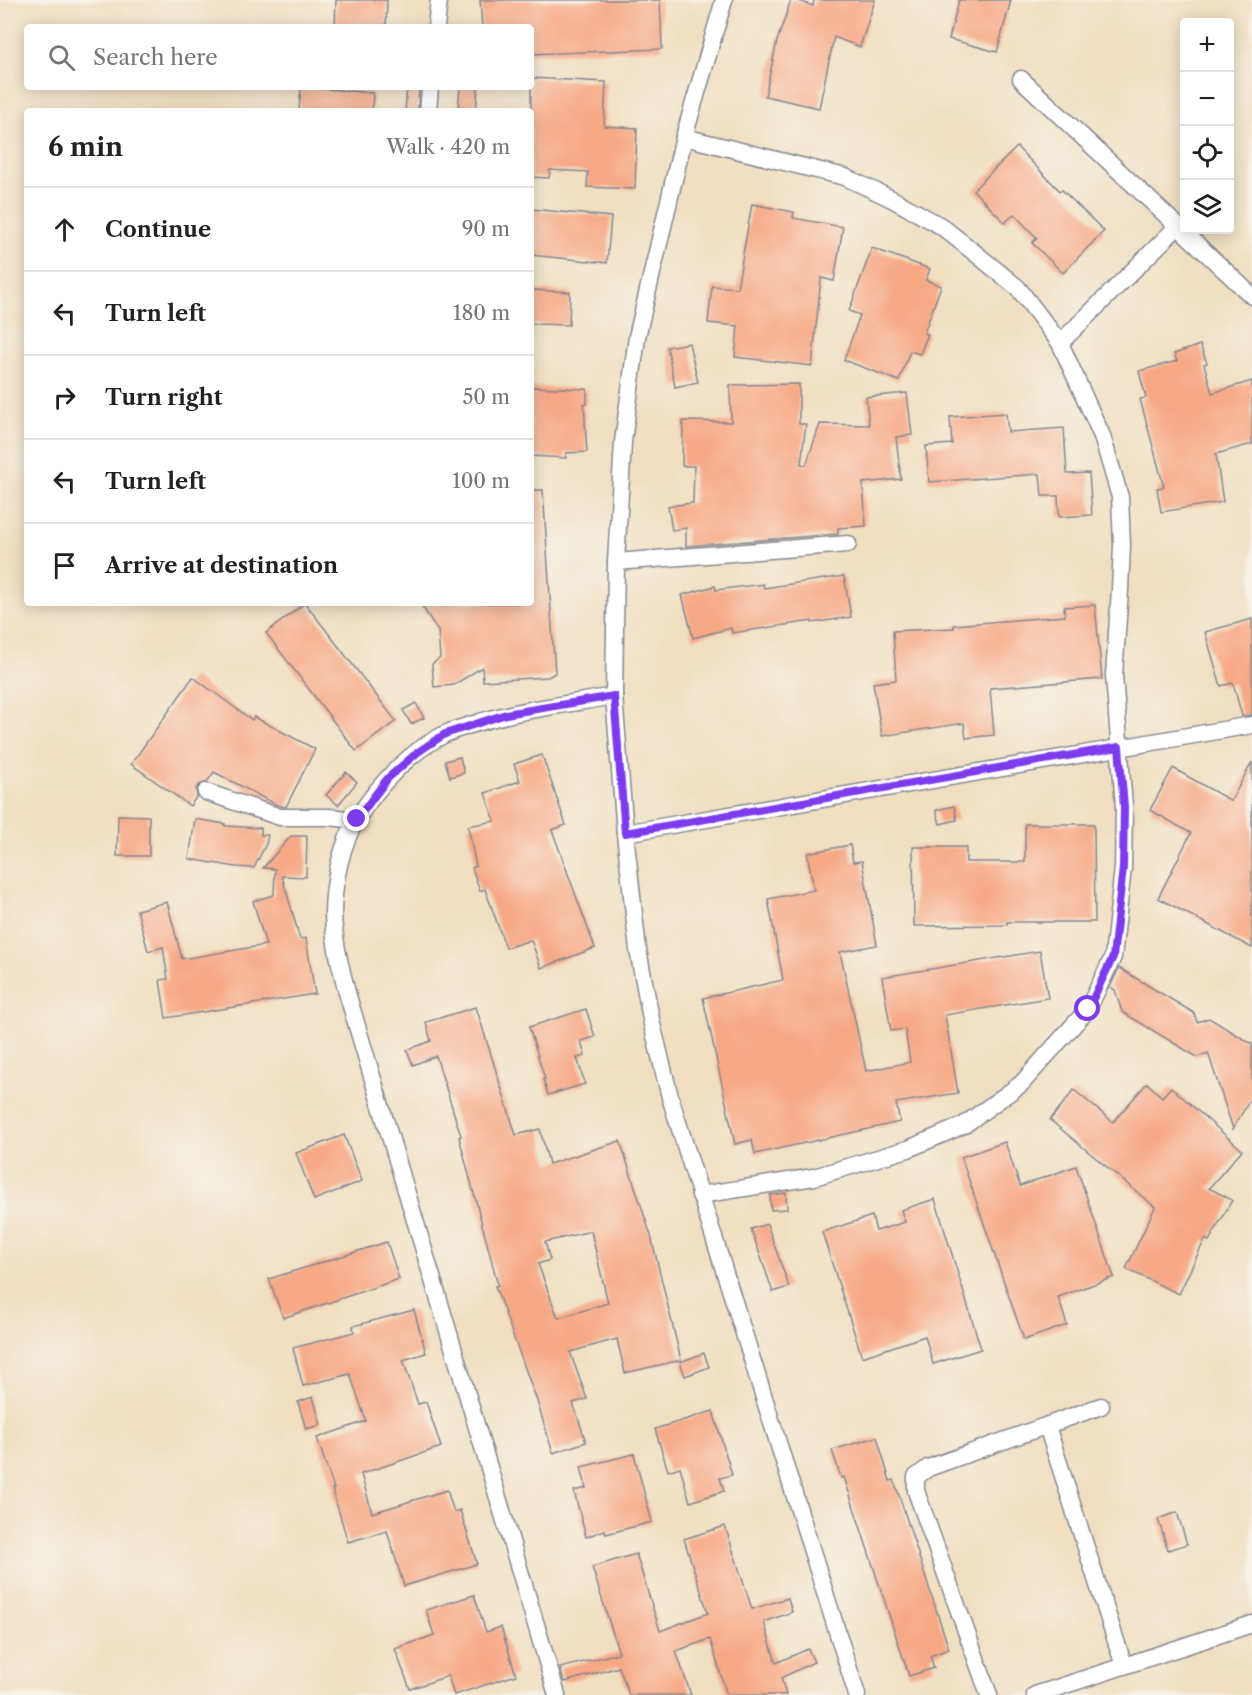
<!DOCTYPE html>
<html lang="en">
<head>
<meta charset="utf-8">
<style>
	:root { --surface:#fff; --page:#f2f2f2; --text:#222; --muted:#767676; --line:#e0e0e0 }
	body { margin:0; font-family:"Libre Caslon Text",serif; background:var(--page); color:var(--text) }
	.controls { position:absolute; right:18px; top:18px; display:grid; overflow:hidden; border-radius:6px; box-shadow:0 3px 15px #0003 }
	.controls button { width:54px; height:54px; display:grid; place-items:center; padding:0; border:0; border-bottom:2px solid var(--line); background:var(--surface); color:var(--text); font:30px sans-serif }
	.stop { position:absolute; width:18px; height:18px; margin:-14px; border:4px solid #7c3aed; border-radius:50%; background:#fff }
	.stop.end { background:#7c3aed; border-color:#fff; box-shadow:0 2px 6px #0008 }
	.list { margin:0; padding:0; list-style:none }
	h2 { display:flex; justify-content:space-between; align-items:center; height:78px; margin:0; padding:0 24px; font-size:26px }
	h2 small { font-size:20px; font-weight:400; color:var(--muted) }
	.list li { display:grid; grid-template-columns:39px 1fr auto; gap:18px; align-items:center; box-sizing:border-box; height:84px; padding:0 24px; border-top:2px solid var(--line) }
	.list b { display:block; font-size:22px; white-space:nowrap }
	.list em { font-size:20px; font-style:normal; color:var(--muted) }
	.icon { flex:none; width:33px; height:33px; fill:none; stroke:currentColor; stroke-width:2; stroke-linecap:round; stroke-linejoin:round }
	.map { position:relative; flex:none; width:1252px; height:1695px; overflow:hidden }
	.search { position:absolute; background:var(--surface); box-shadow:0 3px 15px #0003; left:24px; top:24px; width:510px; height:66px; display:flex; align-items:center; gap:15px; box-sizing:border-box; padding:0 21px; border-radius:6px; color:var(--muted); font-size:22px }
	.panel { position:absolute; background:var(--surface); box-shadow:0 3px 15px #0003; left:24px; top:108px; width:510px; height:498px; border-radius:6px }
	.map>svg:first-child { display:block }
	.building { fill:#f7a885; fill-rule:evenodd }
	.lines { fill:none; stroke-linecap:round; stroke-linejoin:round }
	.minor-casing { stroke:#868790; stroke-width:19 }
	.minor { stroke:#fff; stroke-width:16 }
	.route { stroke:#7c3aed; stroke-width:8 }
</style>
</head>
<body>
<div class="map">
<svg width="1252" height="1695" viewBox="0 0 1252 1695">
	<rect width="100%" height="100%" fill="#f7f3e8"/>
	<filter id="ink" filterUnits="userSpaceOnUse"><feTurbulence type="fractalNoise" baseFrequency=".0167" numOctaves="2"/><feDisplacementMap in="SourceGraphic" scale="12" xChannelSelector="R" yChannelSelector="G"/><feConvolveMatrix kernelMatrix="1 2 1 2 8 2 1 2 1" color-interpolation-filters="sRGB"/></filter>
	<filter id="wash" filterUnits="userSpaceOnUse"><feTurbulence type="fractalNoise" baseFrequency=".008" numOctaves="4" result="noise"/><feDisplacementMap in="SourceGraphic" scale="24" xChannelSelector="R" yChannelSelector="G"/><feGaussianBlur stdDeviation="1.35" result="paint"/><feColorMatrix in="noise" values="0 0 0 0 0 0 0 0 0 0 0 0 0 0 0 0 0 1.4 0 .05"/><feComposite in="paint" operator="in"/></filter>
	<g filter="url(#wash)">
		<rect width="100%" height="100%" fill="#f0dfc1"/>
		<g id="blocks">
			<!-- building -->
			<g class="building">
				<path d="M336,0h51l-1,27h-51z"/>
				<path d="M480,0h180l2,49 -131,5v-27h-49z"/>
				<path d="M791,0h5l17,6 1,-6h61l-15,47 -26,-10 -15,71 -54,-12 12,-55z"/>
				<path d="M959,0h52l-14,52 -48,-13z"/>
				<path d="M531,78l75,4 -2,44 33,2 -2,61 -48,-2 1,-15 -38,-2 -1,8 -18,-1z"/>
				<path d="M301,87l72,6 -1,18h-73z"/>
				<path d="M407,87h12l-1,24h-13z"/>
				<path d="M460,87h18l-2,24h-18z"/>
				<path d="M1017,147l43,44 2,-1 42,41 -41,42 -31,-30 5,-5 -23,-24 -9,9 -32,-33z"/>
				<path d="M752,204l42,8 -1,6 50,9 -9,54 -13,-3 -9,88 -77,-9 3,-31 -30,-3 4,-37 25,2z"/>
				<path d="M531,209l80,8 -4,46 -76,-8z"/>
				<path d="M872,248l58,21 -4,11 15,6 -17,47 4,1 -8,20 -10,-3 -11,30 -55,-21 16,-45 -11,-4z"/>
				<path d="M531,290l39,2 -1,33 -38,-1z"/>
				<path d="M689,343l9,39 -23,5 -8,-40z"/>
				<path d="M1200,345l7,18 -3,1 8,29 40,-12v63l-36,10 7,48 -62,10 -4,-24 7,-1 -24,-88 6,-1 -7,-27 38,-10 -3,-7z"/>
				<path d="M799,384v40h7l-5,40 5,1 14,-41 49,1 -3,-28 41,-4 5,42 -16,2 5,42 -38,4 3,43 -28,2v6l-152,12v-18l-14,2 -4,-24 25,-3 1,-37h-12l1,-45 48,1 -1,-37z"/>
				<path d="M531,387l56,2v15h-3l3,48 -21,1v5l-35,-2z"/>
				<path d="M1006,413l2,19 56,-4 3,46 22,-1 3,42 -33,2 -1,-21h-16l-2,-22 -111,8 -3,-36 26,-2 -2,-27z"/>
				<path d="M531,490h12l12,183 -7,4 -65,4 -1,-14 -28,18 -20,2 -2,-23 8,-6 -2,-27 -18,-28h111z"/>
				<path d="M844,576l7,41 -39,6v-2l-80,12 -1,-5 -38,10 -11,-43 33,-9 1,4 47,-6 1,4z"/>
				<path d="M305,603l91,118 -40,30 -90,-118z"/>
				<path d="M1095,605l7,74 -112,9 4,47 -28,3 -2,-15 -82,13 -9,-53 23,-3 -3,-49 61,-3v-3l111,-9 -1,-9z"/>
				<path d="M1252,619v96l-10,1 -9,-33 -12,3 -16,-54z"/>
				<path d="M193,677l59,43 2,-3 61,32 -29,58 -9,-2 -63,-33 -7,10 -8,3 -3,4 1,7 -7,10 -59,-42z"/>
				<path d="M416,703l8,15 -13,6 -8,-14z"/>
				<path d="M542,755l24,70 -14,5 43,118 -54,20 -10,-28 -25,8 -21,-59 -5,2 -8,-23 4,-2 -8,-40 27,-5 -10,-28 35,-12 -6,-17z"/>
				<path d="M460,757l4,16 -14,4 -5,-16z"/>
				<path d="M1252,762v186l-94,-50 33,-65 -41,-23 23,-42 58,33z"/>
				<path d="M346,772l11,10 -19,23 -12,-10z"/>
				<path d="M954,806l3,14 -17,4 -4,-14z"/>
				<path d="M118,815l31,1v40h-32z"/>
				<path d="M195,819l30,5v2l36,2v7h7l-2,9 -12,24 -18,-1 -47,-8z"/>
				<path d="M1025,824h69l1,98h-88v3l-93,1 -1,-79h53v15h59z"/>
				<path d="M291,836h16l-1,41 -24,-1 18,63 6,-1 9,56 -149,24 -6,-38 8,-1 -5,-32 -15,4 -11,-41 30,-8 15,57 84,-14 -13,-44 21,-6 1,-26 -12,-1z"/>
				<path d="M850,845l3,17 9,-1 15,84 -37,7 26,119 44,-9 -5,-33 -14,2 -9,-54 158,-26 8,47 -103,17 13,78 -62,10 4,19 -145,32 -3,-14 -17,4 -32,-146 80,-18 -15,-81 46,-9 -7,-37z"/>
				<path d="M1119,968l75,45 3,9 12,-4 43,26v52l-19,33 -25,-76 -11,4 -75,-45 -7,-22 -5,-3z"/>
				<path d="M476,1007l40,128 24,-6 9,35 71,-23 31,95 30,124 -56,13 -8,-34 -47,13 17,47 -14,4 13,39 -33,11 -16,-52 -42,-115 3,-1 -39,-148 2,-1 -25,-80 -23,9 -6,-15 24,-9 -5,-19zM591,1231l17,72 -50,15 -20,-54 12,-4 -5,-18z"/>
				<path d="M586,1009l9,28 -14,4 4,15 -8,2 8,26 -37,11 -5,-16h2l-16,-52z"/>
				<path d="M1147,1083l15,14 9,-10 71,63 -33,38 23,12 -23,41 -4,-2 -26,55 -53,-25 29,-62 -105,-87 24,-30 39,32z"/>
				<path d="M344,1135l18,46 -48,19 -18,-47z"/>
				<path d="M1005,1142l15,44 56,-20 38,111 -56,20 9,28 -43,15 -63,-183z"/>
				<path d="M786,1193l1,16 -16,1 -1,-15z"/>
				<path d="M935,1199l46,150 -48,15 -8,-28 -63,21 -40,-125 50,-16 4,15 29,-9 -4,-12z"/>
				<path d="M767,1224l22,63 -16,5 -22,-63z"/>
				<path d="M387,1242l12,37 -116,39 -14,-39z"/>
				<path d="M414,1310l12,43 -23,7 15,44 8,-2 15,45 -80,27 11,39 75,-23 7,22 6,-2 17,54 -73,22 -17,-55 -39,11 -16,-53h2l-17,-51 49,-17 -16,-47 -47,12 -10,-38 61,-16 -1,-6z"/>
				<path d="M704,1353l5,14 -24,9 -5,-14z"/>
				<path d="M313,1397l8,28 -15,4 -8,-27z"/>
				<path d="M713,1411l19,64 -12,3 4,13 -34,11 -10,-35 -12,4 -13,-42z"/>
				<path d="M877,1437l13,44 4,-1 55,169 -19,7 4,12 -25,8 -65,-199 -3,1 -9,-28z"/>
				<path d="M634,1454l18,68 -46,12 -1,-4 -19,7 -12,-46 12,-3 -5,-21z"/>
				<path d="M1177,1512l10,32 -19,6 -10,-31z"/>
				<path d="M725,1526l27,83 36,-11 4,14 -28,10 12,41 32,-14 6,13 -33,16 5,17h-59l-17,-56 -34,12 15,44h-62l-10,-28 -55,15 -4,-14 59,-15 -27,-86 44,-13 24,77 48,-18 -24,-74z"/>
				<path d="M474,1595l12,37 15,-5 15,48 -62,20 -6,-19 -38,13 -15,-40 39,-14 -8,-25z"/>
			</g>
		</g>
	</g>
	<g filter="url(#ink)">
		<use href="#blocks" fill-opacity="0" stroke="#868790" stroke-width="1.5"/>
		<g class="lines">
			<defs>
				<g id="minor">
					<path d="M724,0l-40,137 -47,200 -14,105 -7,120 -2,134 11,137 13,117 14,74 18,73 187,598"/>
					<path d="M436,27l3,-27"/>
					<path d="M1021,79l231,217"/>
					<path d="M428,111l2,-24"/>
					<path d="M684,137l161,40 47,22 49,27 39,31 38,31 42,55 42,93 18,61 2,48 -2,45 -6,85 10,132 -1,61 -10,89 -25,52 -67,75 -57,41 -56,24 -94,28 -114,18"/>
					<path d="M1060,343l117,-116"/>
					<path d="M616,562l232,-18"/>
					<path d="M206,792l74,25h49l28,3"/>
					<path d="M625,833l627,-108"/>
					<path d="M1047,1426l77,240"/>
					<path d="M557,1695l-209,-699c-7,-27 -14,-53 -15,-81 0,-30 8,-71 24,-96 21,-34 52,-67 88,-85 11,-5 23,-8 35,-12 43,-13 89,-18 134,-26"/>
					<path d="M989,1695l-73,-204v-14l12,-9 173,-62"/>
					<path d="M1035,1695l217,-71"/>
				</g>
			</defs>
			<!-- minor casing -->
			<use href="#minor" class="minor-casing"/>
			<!-- minor -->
			<use href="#minor" class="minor"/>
		</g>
	</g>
	<g class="lines" filter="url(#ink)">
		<!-- route -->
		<path class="route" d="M357,819l31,-41 30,-26 27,-18 61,-20 108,-18 11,137 494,-86 5,60 -1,61 -10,89 -25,52"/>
	</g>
</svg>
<div class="controls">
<button>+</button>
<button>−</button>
<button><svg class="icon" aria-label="locate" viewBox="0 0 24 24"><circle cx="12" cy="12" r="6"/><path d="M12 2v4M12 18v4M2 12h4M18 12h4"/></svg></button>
<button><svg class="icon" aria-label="layers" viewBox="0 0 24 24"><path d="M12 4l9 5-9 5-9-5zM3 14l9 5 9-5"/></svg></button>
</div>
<div class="stop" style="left:1088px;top:1009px"></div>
<div class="stop end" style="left:357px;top:819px"></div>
<div class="search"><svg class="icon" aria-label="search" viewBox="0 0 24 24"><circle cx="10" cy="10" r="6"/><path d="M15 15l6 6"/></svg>Search here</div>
<section class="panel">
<h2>6 min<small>Walk · 420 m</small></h2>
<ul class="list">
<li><svg class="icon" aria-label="ahead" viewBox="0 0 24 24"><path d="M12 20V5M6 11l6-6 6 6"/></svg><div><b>Continue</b></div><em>90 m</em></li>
<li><svg class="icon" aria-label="left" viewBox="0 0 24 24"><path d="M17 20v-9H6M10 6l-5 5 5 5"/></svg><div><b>Turn left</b></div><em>180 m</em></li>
<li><svg class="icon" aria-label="right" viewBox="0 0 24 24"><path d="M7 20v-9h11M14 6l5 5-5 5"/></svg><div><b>Turn right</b></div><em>50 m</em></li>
<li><svg class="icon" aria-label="left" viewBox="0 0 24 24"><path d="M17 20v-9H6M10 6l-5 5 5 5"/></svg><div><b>Turn left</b></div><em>100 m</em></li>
<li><svg class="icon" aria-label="arrive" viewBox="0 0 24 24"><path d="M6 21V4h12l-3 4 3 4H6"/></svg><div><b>Arrive at destination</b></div></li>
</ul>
</section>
</div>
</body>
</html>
